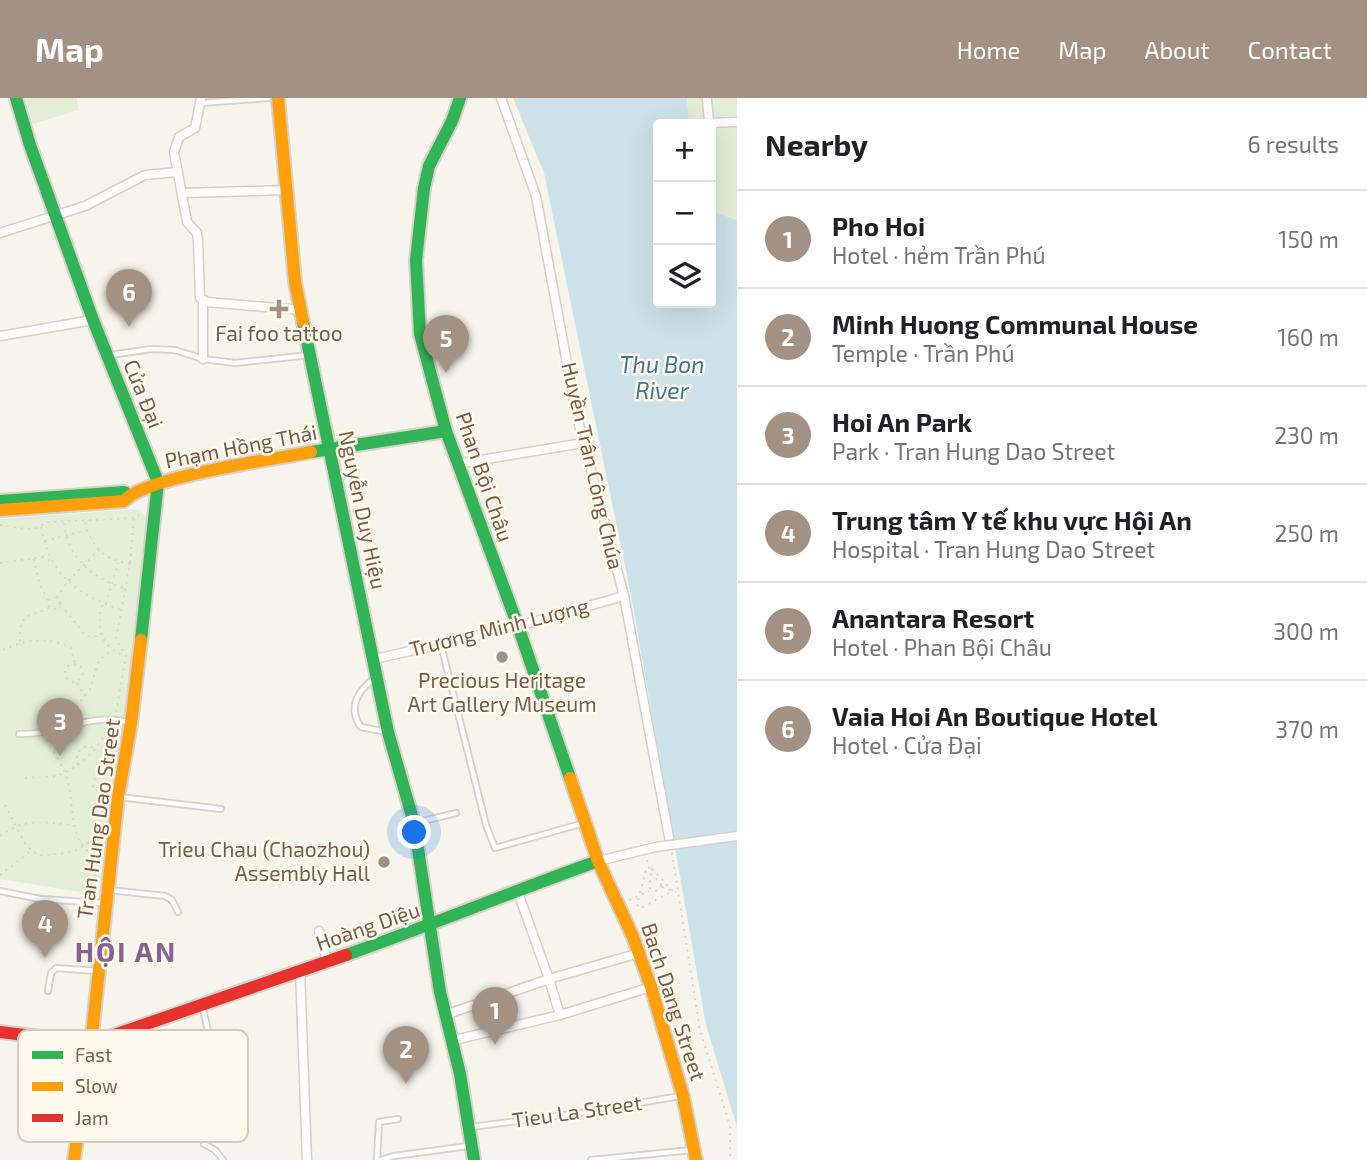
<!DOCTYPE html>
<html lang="en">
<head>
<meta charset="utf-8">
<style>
	:root { --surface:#fff; --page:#f6f6f6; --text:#202124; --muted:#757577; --line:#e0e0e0; --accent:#a39283 }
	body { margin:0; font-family:"Exo 2",sans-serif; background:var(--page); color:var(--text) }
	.controls { position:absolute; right:21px; top:21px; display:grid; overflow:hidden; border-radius:7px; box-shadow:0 7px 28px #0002 }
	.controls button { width:63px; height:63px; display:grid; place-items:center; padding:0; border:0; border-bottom:2px solid var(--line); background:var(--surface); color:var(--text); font:35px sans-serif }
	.you { position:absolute; left:415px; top:735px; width:24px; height:24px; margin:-18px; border:5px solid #fff; border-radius:50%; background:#1a73e8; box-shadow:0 0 0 10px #1a73e833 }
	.badge { display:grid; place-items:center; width:46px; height:46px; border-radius:50%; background:var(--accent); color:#fff; font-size:23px; font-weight:700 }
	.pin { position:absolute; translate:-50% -58px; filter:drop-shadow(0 2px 4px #0008) }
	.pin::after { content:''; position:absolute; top:37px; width:24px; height:21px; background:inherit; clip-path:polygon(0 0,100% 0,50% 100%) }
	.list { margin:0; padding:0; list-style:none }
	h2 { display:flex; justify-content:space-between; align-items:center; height:91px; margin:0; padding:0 28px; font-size:30px }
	h2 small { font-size:23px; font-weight:400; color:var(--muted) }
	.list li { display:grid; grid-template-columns:46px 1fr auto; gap:21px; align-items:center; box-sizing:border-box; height:98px; padding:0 28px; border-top:2px solid var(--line) }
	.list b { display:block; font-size:26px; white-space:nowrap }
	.list p { margin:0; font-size:23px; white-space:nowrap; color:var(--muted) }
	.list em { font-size:23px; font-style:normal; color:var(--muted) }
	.icon { flex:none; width:38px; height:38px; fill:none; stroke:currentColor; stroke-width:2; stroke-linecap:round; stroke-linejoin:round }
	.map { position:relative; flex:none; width:737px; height:1062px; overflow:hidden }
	header { display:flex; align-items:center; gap:42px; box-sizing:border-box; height:98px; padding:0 35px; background:var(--accent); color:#fff }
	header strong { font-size:33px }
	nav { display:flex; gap:38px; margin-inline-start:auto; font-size:24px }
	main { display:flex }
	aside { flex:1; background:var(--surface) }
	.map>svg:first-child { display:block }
	.green { fill:#e2eed6 }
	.water { fill:#cde2e8 }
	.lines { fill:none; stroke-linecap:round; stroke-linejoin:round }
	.lane-casing { stroke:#d6d0c8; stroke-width:8 }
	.street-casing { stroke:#d6d0c8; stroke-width:11 }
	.fast-casing { stroke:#d7d1c9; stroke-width:16 }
	.slow-casing { stroke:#d7d1c9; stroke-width:16 }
	.jam-casing { stroke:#d7d1c9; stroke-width:16 }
	.path { stroke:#dad4ce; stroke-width:2; stroke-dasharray:2 5; stroke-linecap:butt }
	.lane { stroke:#fefdfc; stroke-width:4.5 }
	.street { stroke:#fefdfc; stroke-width:8 }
	.fast { stroke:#30b455; stroke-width:12 }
	.slow { stroke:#ff9f0a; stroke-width:12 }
	.jam { stroke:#e5322d; stroke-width:12 }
	.street-bridge-casing { stroke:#d6d0c8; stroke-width:11; stroke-linecap:butt }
	.street-bridge { stroke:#fefdfc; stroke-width:8 }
	.poi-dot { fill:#a39283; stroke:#fffaed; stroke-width:2.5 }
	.labels { text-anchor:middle; stroke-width:5; stroke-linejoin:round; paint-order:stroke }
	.poi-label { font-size:21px; fill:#765e4b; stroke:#fffaed }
	.street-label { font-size:21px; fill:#765e4b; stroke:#fffaed }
	.water-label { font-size:23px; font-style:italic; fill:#457789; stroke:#fffaed }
	.district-label { font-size:28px; font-weight:bold; letter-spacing:2px; fill:#876392; stroke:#fffaed }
	.key { fill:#fffaed; stroke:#d6cbbc; stroke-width:2 }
	.key-label { font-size:19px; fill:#765e4b }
</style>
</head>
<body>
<header>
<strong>Map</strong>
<nav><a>Home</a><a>Map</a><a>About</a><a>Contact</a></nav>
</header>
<main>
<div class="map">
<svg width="737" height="1062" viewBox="0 0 737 1062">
	<rect width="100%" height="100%" fill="#f7f4eb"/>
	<!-- green -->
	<g class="green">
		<path d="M25,0h52l1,12 -45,14z"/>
		<path d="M687,0h50v122l-26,-9v-87h-22z"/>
		<path d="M138,411l10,9 -10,114 -40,263 -98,-16v-360z"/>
	</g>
	<!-- water -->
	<path class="water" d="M513,0h174l2,26h-31v179h53v-92l26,9v907l-31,-102 -75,-430 -87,-422z"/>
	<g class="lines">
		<defs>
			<g id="lane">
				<path d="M200,5l68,-5"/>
				<path d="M110,257l41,-6 24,1 28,9 32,4 74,-8"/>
				<path d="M441,547l45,180 9,23 89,-25"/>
				<path d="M375,580c-17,12 -28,30 -14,49l26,5"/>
				<path d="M19,636c38,1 72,-22 109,-12"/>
				<path d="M119,699l102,12"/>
				<path d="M415,725l41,-10"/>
				<path d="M109,792l56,6 7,4 6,12"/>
				<path d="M0,793l40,8 63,4"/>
				<path d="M48,893l3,-18 5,-5 42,3"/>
				<path d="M177,976l28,-8 9,-9 -12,-52"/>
				<path d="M471,1029l116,-15 93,-16"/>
				<path d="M204,1046l11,6 8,10"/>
				<path d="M377,1062l2,-38 19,-3"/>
				<path d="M381,1062l13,-4 74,-10"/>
				<path d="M591,1062l101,-10"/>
			</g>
			<g id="street">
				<path d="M201,0l-6,30 -16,9 -5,15 13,70 10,11 1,7 2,58 7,4 94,8"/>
				<path d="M501,0l35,98 41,221 47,179 45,241"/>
				<path d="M707,0l2,25 28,-1"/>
				<path d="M183,95l103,-3"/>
				<path d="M0,135l85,-27 60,-31 33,-3"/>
				<path d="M203,204v57"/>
				<path d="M0,238l93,-16"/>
				<path d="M457,366l126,-21"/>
				<path d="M375,561l139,-32 110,-31"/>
				<path d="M598,763l58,-14"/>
				<path d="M319,833l8,30"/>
				<path d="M300,872l7,190"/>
				<path d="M445,917l104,-36 -32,-89"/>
				<path d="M560,917l-11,-36 90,-26"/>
				<path d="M450,943l110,-26 91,-28"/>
			</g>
			<g id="fast">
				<path d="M16,0l14,47 63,175 65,162 -17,158"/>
				<path d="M460,0l-8,23 -23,45 -5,22 -8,72 4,74 26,97 72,195 52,152"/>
				<path d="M303,224l85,410 26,91 26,169 20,82 14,86"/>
				<path d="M311,354l135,-21"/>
				<path d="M0,403l124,-9 5,3"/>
				<path d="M346,857c85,-30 168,-64 252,-94"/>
			</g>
			<g id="slow">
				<path d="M278,0l17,184 8,40"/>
				<path d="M0,412l124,-9c20,-24 151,-42 187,-49"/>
				<path d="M570,680l28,83 35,76 18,50 32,109 13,64"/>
				<path d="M74,1062l17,-117 27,-246 13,-74 10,-83"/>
			</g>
			<path id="jam" d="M0,934l91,11 255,-88"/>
		</defs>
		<!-- lane casing -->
		<use href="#lane" class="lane-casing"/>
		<!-- street casing -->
		<use href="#street" class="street-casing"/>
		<!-- fast casing -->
		<use href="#fast" class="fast-casing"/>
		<!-- slow casing -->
		<use href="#slow" class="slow-casing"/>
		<!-- jam casing -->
		<use href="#jam" class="jam-casing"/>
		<!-- path -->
		<g class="path">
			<path d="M64,425c4,35 28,55 60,65"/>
			<path d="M0,427l26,4 10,-1 13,-6 85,-4 5,-3"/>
			<path d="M41,429c8,47 37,69 81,83"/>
			<path d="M87,432c10,23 19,29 43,34"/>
			<path d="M45,443l42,-11 -2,-9"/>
			<path d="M34,461l5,24 9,18"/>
			<path d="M0,465l43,-6 7,4"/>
			<circle cx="54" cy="505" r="6"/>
			<path d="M57,500l11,-17 31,-31"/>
			<path d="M106,506l12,-41"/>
			<path d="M102,507c-6,23 -1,43 23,51"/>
			<path d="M59,509l6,3 21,26 8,1 6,-3"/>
			<path d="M20,543v-13l5,-11 25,-9"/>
			<path d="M3,552c24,-11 43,-13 68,-3l4,17"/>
			<circle cx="74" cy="575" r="9"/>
			<path d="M77,585l8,13"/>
			<path d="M116,614l10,-56 -10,-17 14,-75 4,-46"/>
			<path d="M68,620l22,-29 9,-29 13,-10"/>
			<path d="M46,642c7,12 17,25 21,38 9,29 -1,68 34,81"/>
			<path d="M78,667c-3,-11 -1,-13 8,-19l8,2"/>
			<path d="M25,680c11,-1 24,0 34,-3 21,-7 41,-27 48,-47"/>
			<path d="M5,707l21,40 12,10c52,0 66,-17 66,-67l-11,-2 4,-17 12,-1 5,-40"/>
			<path d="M0,738c23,-18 44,-14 72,-11"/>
			<path d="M672,755l28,177 30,96v34"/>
			<path d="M647,762l5,18"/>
			<path d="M652,771l21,22 -32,17 -4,-3 9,-35z"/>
			<path d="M0,777l32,-25"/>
			<circle cx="655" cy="787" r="6"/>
			<path d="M662,789l14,5"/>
			<path d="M629,802l20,-9"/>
		</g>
		<!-- lane -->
		<use href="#lane" class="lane"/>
		<!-- street -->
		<use href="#street" class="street"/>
		<!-- fast -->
		<use href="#fast" class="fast"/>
		<!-- slow -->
		<use href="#slow" class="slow"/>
		<!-- jam -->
		<use href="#jam" class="jam"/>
		<defs>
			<path id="street-bridge" d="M656,749l81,-11"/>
		</defs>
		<!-- street-bridge casing -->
		<use href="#street-bridge" class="street-bridge-casing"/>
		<!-- street-bridge -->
		<use href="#street-bridge" class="street-bridge"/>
	</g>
	<!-- markers -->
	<g class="poi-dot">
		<path d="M275.5 200.5h7v7h7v7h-7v7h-7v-7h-7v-7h7z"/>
		<circle cx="502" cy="559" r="7"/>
		<circle cx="384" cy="764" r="7"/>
	</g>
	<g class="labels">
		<!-- poi labels -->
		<g class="poi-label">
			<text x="279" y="243">Fai foo tattoo</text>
			<text x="502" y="590">Precious Heritage<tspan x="502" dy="24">Art Gallery Museum</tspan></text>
			<text x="370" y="759" text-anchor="end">Trieu Chau (Chaozhou)<tspan x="370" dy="24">Assembly Hall</tspan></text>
		</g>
		<!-- street labels -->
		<g class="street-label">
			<text transform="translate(143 296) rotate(68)" y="7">Cửa Đại</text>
			<text transform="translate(241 349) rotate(-11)" y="7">Phạm Hồng Thái</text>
			<text transform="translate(592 368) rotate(77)" y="7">Huyền Trân Công Chúa</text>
			<text transform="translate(484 379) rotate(71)" y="7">Phan Bội Châu</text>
			<text transform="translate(362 412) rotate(78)" y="7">Nguyễn Duy Hiệu</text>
			<text transform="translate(499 530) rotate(-14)" y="7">Trương Minh Lượng</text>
			<text transform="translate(99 721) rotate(-82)" y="7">Tran Hung Dao Street</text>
			<text transform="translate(368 829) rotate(-19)" y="7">Hoàng Diệu</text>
			<text transform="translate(673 904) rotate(72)" y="7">Bach Dang Street</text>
			<text transform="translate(577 1014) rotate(-8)" y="7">Tieu La Street</text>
		</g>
		<!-- water labels -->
		<g class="water-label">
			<text x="662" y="275">Thu Bon<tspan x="662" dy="26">River</tspan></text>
		</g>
		<!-- district labels -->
		<g class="district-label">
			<text x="126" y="864">HỘI AN</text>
		</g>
	</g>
	<!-- legend -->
	<rect x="18" y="932" width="230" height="112" rx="10" class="key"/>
	<rect x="32" y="953" width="31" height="8" fill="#30b455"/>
	<rect x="32" y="984" width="31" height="9" fill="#ff9f0a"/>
	<rect x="32" y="1016" width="31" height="8" fill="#e5322d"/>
	<g class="key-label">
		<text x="75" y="964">Fast</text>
		<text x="75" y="995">Slow</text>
		<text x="75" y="1027">Jam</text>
	</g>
</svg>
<div class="controls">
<button>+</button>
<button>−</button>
<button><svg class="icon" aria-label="layers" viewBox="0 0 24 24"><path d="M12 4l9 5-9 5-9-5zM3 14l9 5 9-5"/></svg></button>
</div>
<div class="you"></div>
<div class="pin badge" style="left:495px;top:947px">1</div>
<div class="pin badge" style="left:406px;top:986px">2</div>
<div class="pin badge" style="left:60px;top:658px">3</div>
<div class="pin badge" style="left:45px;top:860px">4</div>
<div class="pin badge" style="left:446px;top:275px">5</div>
<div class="pin badge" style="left:129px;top:229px">6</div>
</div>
<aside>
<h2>Nearby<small>6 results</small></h2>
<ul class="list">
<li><span class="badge">1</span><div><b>Pho Hoi</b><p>Hotel · hẻm Trần Phú</p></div><em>150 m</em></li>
<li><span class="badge">2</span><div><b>Minh Huong Communal House</b><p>Temple · Trần Phú</p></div><em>160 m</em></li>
<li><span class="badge">3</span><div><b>Hoi An Park</b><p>Park · Tran Hung Dao Street</p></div><em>230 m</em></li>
<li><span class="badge">4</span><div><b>Trung tâm Y tế khu vực Hội An</b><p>Hospital · Tran Hung Dao Street</p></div><em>250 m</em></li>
<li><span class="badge">5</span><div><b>Anantara Resort</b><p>Hotel · Phan Bội Châu</p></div><em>300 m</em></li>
<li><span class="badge">6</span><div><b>Vaia Hoi An Boutique Hotel</b><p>Hotel · Cửa Đại</p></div><em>370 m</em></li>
</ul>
</aside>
</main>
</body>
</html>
